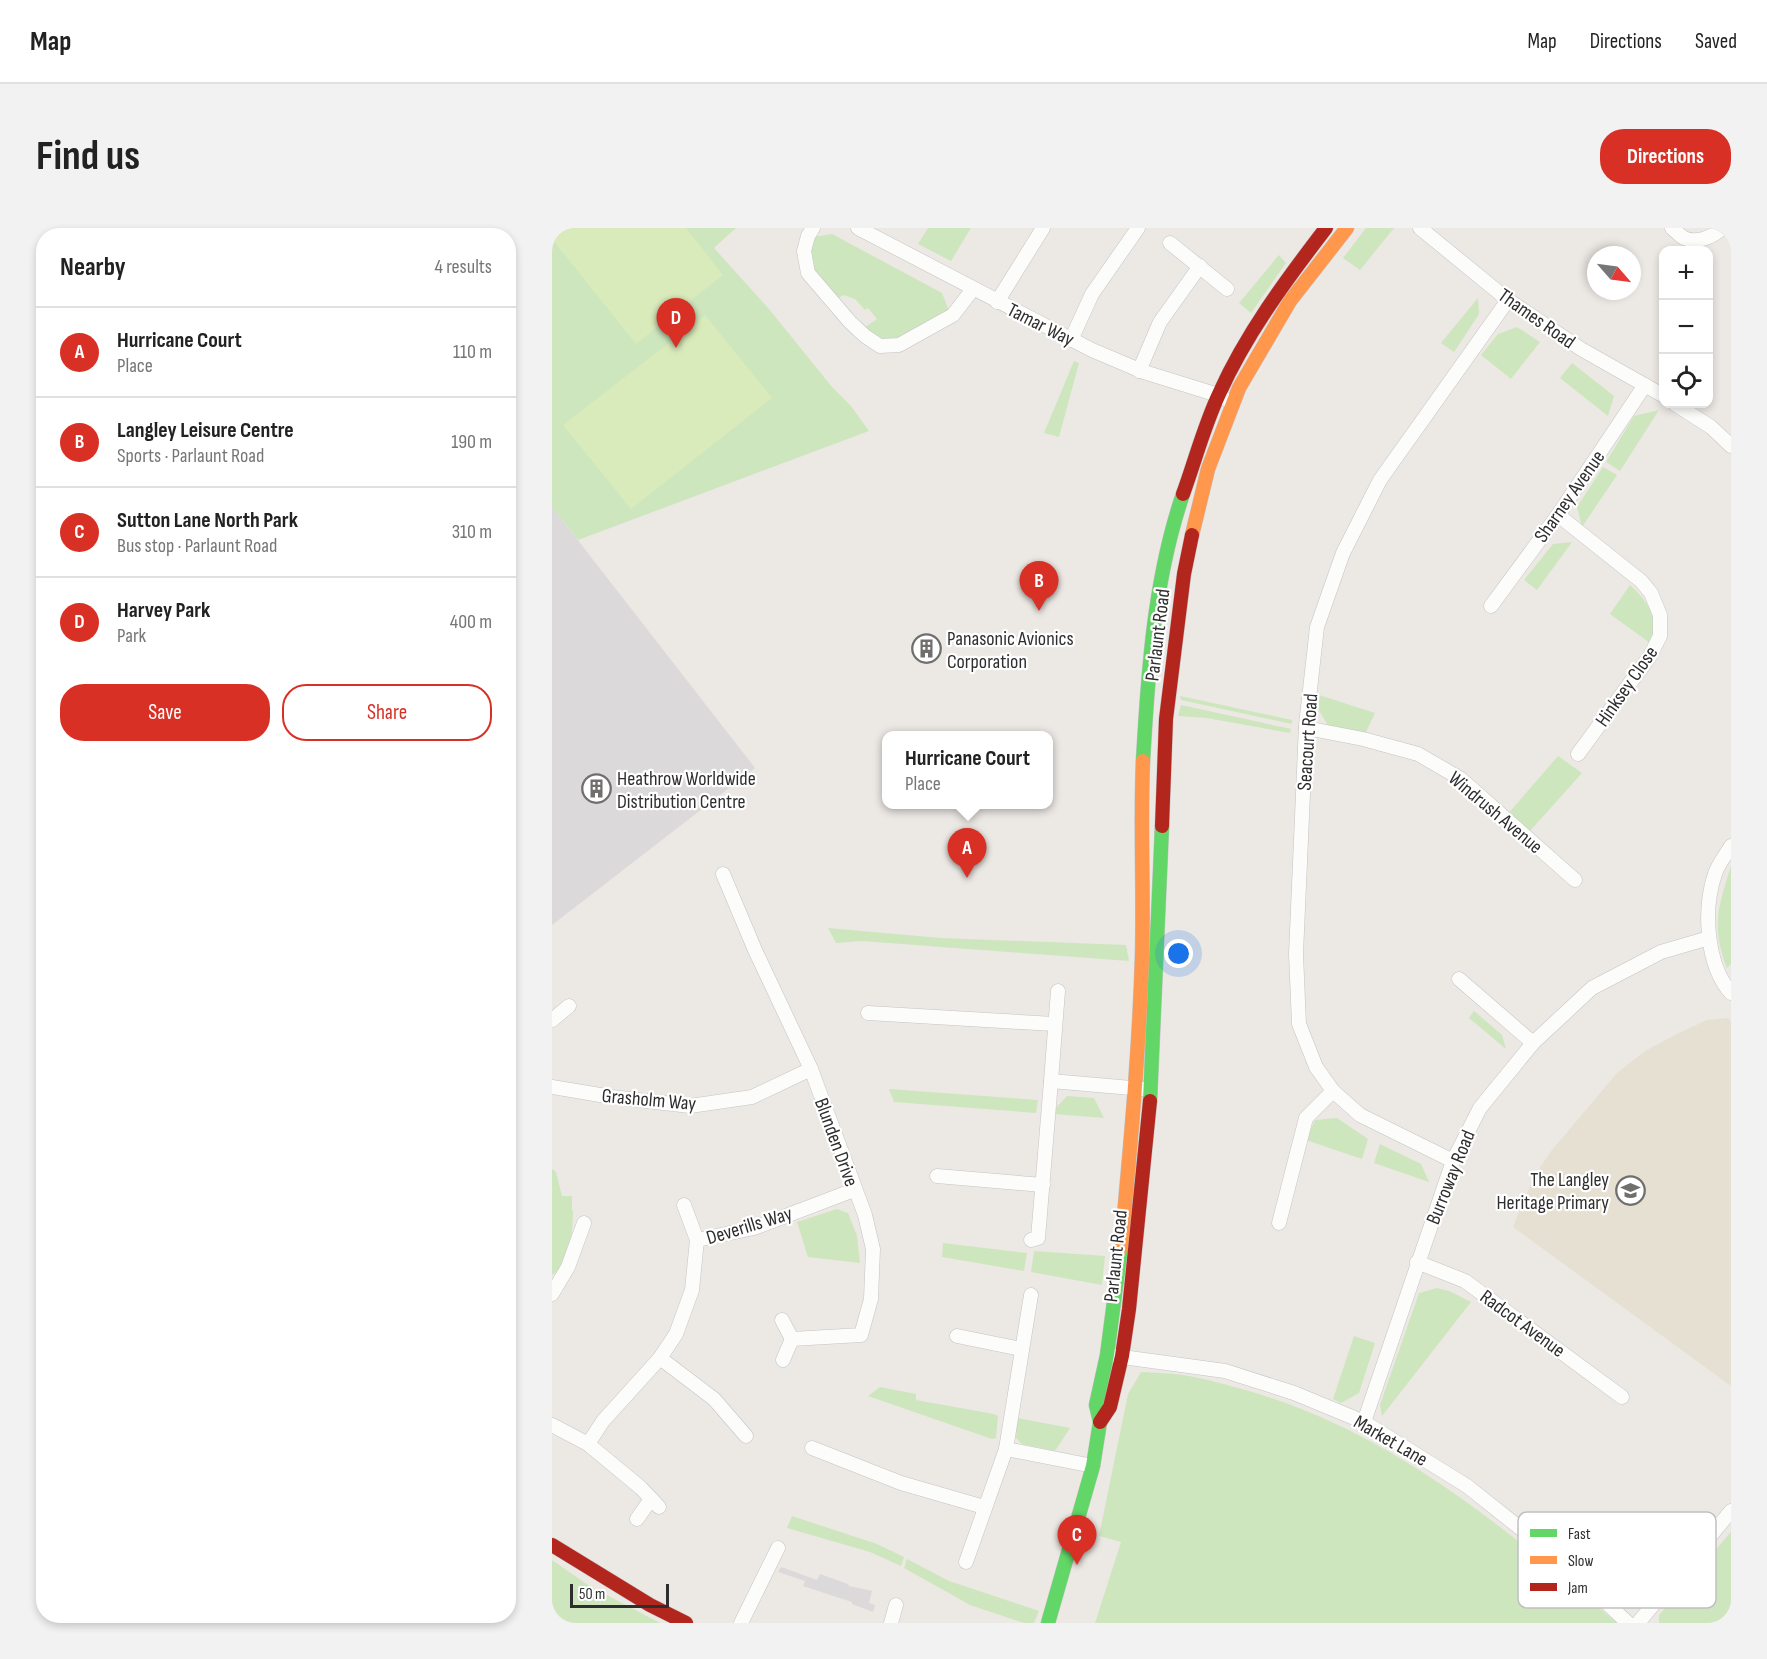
<!DOCTYPE html>
<html lang="en">
<head>
<meta charset="utf-8">
<style>
	:root { --surface:#fff; --page:#f2f2f2; --text:#222; --muted:#767676; --line:#e0e0e0; --accent:#d93025 }
	body { margin:0; font-family:"Sofia Sans Condensed",sans-serif; background:var(--page); color:var(--text) }
	.controls { position:absolute; right:18px; top:18px; display:grid; overflow:hidden; border-radius:12px; box-shadow:0 3px 9px #0003 }
	.controls button { width:54px; height:54px; display:grid; place-items:center; padding:0; border:0; border-bottom:2px solid var(--line); background:var(--surface); color:var(--text); font:30px sans-serif }
	.compass { position:absolute; left:1035px; top:18px; width:54px; height:54px; border-radius:50%; background:var(--surface); box-shadow:0 3px 9px #0003; rotate:118deg }
	.scale { position:absolute; left:18px; bottom:15px; width:99px; box-sizing:border-box; padding-left:6px; border:3px solid #2e2e2e; border-top:0; font-size:16px; line-height:21px; white-space:nowrap; color:#2e2e2e; -webkit-text-stroke:4px #fff; paint-order:stroke }
	.you { position:absolute; left:627px; top:726px; width:21px; height:21px; margin:-15px; border:4px solid #fff; border-radius:50%; background:#1a73e8; box-shadow:0 0 0 9px #1a73e833 }
	.badge { display:grid; place-items:center; width:39px; height:39px; border-radius:50%; background:var(--accent); color:#fff; font-size:20px; font-weight:700 }
	.pin { position:absolute; translate:-50% -50px; filter:drop-shadow(0 2px 3px #0008) }
	.pin::after { content:''; position:absolute; top:32px; width:21px; height:18px; background:inherit; clip-path:polygon(0 0,100% 0,50% 100%) }
	.popup { position:absolute; left:330px; top:503px; width:171px; height:78px; box-sizing:border-box; display:grid; place-content:center; border-radius:12px; background:var(--surface); filter:drop-shadow(0 2px 4px #0005); font-size:20px; white-space:nowrap; color:var(--muted) }
	.popup b { font-size:22px; color:var(--text) }
	.popup::after { content:''; position:absolute; left:50%; top:100%; margin-left:-12px; border:12px solid transparent; border-top-color:var(--surface) }
	.list { margin:0; padding:0; list-style:none }
	h2 { display:flex; justify-content:space-between; align-items:center; height:78px; margin:0; padding:0 24px; font-size:26px }
	h2 small { font-size:20px; font-weight:400; color:var(--muted) }
	.list li { display:grid; grid-template-columns:39px 1fr auto; gap:18px; align-items:center; box-sizing:border-box; height:90px; padding:0 24px; border-top:2px solid var(--line) }
	.list b { display:block; font-size:22px; white-space:nowrap }
	.list p { margin:0; font-size:20px; white-space:nowrap; color:var(--muted) }
	.list em { font-size:20px; font-style:normal; color:var(--muted) }
	.actions { display:flex; gap:12px; padding:18px 24px }
	.actions a { flex:1; padding:14px 0; border:2px solid var(--accent); border-radius:24px; text-align:center; font-size:21px; color:var(--accent) }
	.actions .main { background:var(--accent); color:#fff }
	.icon { flex:none; width:33px; height:33px; fill:none; stroke:currentColor; stroke-width:2; stroke-linecap:round; stroke-linejoin:round }
	.map { position:relative; flex:none; width:1179px; height:1395px; overflow:hidden; border-radius:24px }
	header { display:flex; align-items:center; gap:36px; box-sizing:border-box; height:84px; padding:0 30px; background:var(--surface); border-bottom:2px solid var(--line) }
	header strong { font-size:28px }
	nav { display:flex; gap:33px; margin-inline-start:auto; font-size:21px }
	.intro { display:flex; align-items:center; justify-content:space-between; box-sizing:border-box; height:144px; padding:0 36px }
	h1 { margin:0; font-size:42px }
	.button { padding:15px 27px; border-radius:24px; background:var(--accent); color:#fff; font-size:21px; font-weight:700 }
	main { display:flex; gap:36px; padding:0 36px }
	aside { flex:1; background:var(--surface); border-radius:24px; box-shadow:0 3px 9px #0003 }
	.map>svg:first-child { display:block }
	.industrial { fill:#dcd9db }
	.education { fill:#e6e0d3 }
	.green { fill:#cee6be }
	.pitch { fill:#d9eabb }
	.lines { fill:none; stroke-linecap:round; stroke-linejoin:round }
	.street-casing { stroke:#c5c4c5; stroke-width:15 }
	.fast-casing { stroke:#c5c4c5; stroke-width:15 }
	.slow-casing { stroke:#c5c4c5; stroke-width:15 }
	.jam-casing { stroke:#c5c4c5; stroke-width:15 }
	.street { stroke:#fcfcfb; stroke-width:14 }
	.fast { stroke:#63d668; stroke-width:14 }
	.slow { stroke:#ff974d; stroke-width:14 }
	.jam { stroke:#b3261e; stroke-width:14 }
	.labels { text-anchor:middle; stroke-width:4.5; stroke-linejoin:round; paint-order:stroke }
	.street-label { font-size:20px; fill:#2e2e2e; stroke:#fff }
	.poi-label { font-size:20px; fill:#2e2e2e; stroke:#fff; text-anchor:start }
	.key { fill:#fff; stroke:#c0c0c0; stroke-width:1.5 }
	.key-label { font-size:16px; fill:#2e2e2e }
</style>
</head>
<body>
<header>
<strong>Map</strong>
<nav><a>Map</a><a>Directions</a><a>Saved</a></nav>
</header>
<div class="intro"><h1>Find us</h1><a class="button">Directions</a></div>
<main>
<aside>
<h2>Nearby<small>4 results</small></h2>
<ul class="list">
<li><span class="badge">A</span><div><b>Hurricane Court</b><p>Place</p></div><em>110 m</em></li>
<li><span class="badge">B</span><div><b>Langley Leisure Centre</b><p>Sports · Parlaunt Road</p></div><em>190 m</em></li>
<li><span class="badge">C</span><div><b>Sutton Lane North Park</b><p>Bus stop · Parlaunt Road</p></div><em>310 m</em></li>
<li><span class="badge">D</span><div><b>Harvey Park</b><p>Park</p></div><em>400 m</em></li>
</ul>
<div class="actions"><a class="main">Save</a><a>Share</a></div>
</aside>
<div class="map">
<svg width="1179" height="1395" viewBox="0 0 1179 1395">
	<rect width="100%" height="100%" fill="#ece8e4"/>
	<!-- industrial -->
	<g class="industrial">
		<path d="M0,279l203,261 -203,157z"/>
		<path d="M229,1339l36,13 3,-6 28,10 1,2 23,5 -3,12 6,2 -2,7 -21,-8v-2l-49,-16 2,-5 -27,-9z"/>
	</g>
	<!-- education -->
	<path class="education" d="M1176,790l3,4v364l-218,-159 8,-21 15,-33 16,-23 65,-77 28,-22 30,-16 32,-15z"/>
	<!-- green -->
	<g class="green">
		<path d="M0,0h184l-22,20 55,61 63,78 19,19 18,25 -291,109 -26,-33z"/>
		<path d="M376,0h43l-20,33 -33,-17z"/>
		<path d="M814,0h28l-34,42 -17,-12z"/>
		<path d="M280,6l110,59 7,18 -42,29h-30l-13,-12 13,-9 -9,-11 -3,2 -10,-11 -12,-4 -6,4 -24,-28 -5,-11 5,-23z"/>
		<path d="M727,27l7,8 -35,50 -12,-10z"/>
		<path d="M926,70l1,16 -25,38 -13,-9z"/>
		<path d="M965,99l23,15 -29,37 -30,-24 17,-21z"/>
		<path d="M522,133l5,2 -20,74 -15,-4z"/>
		<path d="M1020,135l42,33 -6,20 -48,-38z"/>
		<path d="M1107,182l-39,61 -14,-9 28,-46z"/>
		<path d="M1051,239l14,8 -35,52 -5,-20z"/>
		<path d="M1020,314l-35,48 -13,-10 29,-36z"/>
		<path d="M1078,357c19,18 29,32 20,58l-40,-29z"/>
		<path d="M767,467l56,18 -10,21 -36,-7 -11,-18z"/>
		<path d="M628,468l112,24v4l-111,-24z"/>
		<path d="M629,477l110,24 -1,4 -83,-15 -29,-2z"/>
		<path d="M1006,528l24,17 -53,59 -22,-17z"/>
		<path d="M1179,638v98l-4,4c-16,-42 -9,-60 4,-102z"/>
		<path d="M276,700l113,10 185,7 3,16 -267,-20 -26,2z"/>
		<path d="M922,783l28,24 4,14 -37,-31z"/>
		<path d="M337,861l149,11 -2,13 -142,-11z"/>
		<path d="M515,868l27,2 10,20 -50,-4 1,-5z"/>
		<path d="M785,890l31,21 -6,20 -56,-19 9,-20z"/>
		<path d="M828,916l41,20 8,18 -55,-19z"/>
		<path d="M0,941l4,3 6,24h10v15h1c0,19 -3,54 -21,64z"/>
		<path d="M285,981l11,4 9,23 3,27 -52,-6 -11,-35z"/>
		<path d="M391,1015l84,10 -3,18 -82,-14z"/>
		<path d="M482,1023l71,5 -3,29 -71,-13z"/>
		<path d="M885,1060l12,3 22,11 -89,114 -2,-11 39,-112z"/>
		<path d="M802,1108l21,7 -16,50 -18,10 -8,-4z"/>
		<path d="M589,1144c14,1 28,1 41,3 22,3 45,10 67,16 144,42 256,137 368,232h-522l26,-81 -22,-6 29,-142z"/>
		<path d="M328,1159l36,7v6l78,14 4,2 -2,22 -4,1 -124,-43z"/>
		<path d="M465,1190l53,10 -15,23 -33,-7 -6,-6z"/>
		<path d="M240,1288l85,28 27,13 -3,9 -31,-14 -83,-24z"/>
		<path d="M1179,1304v91h-72v-8z"/>
		<path d="M1115,1323l10,8 -34,40h-13z"/>
		<path d="M355,1331l42,22 90,30 -5,12h-10l-54,-18 -66,-37z"/>
		<path d="M0,1332l36,25 72,38h-108z"/>
	</g>
	<!-- pitch -->
	<g class="pitch">
		<path d="M0,0h134l37,47 -87,69 -84,-105z"/>
		<path d="M153,87l67,83 -141,111 -68,-84z"/>
	</g>
	<g class="lines">
		<defs>
			<g id="street">
				<path d="M261,0l-5,8 -4,15 4,22 42,49 15,14 15,10 19,-1 54,-30 20,-26"/>
				<path d="M306,0l234,122 52,22 74,23 7,4"/>
				<path d="M868,0l88,72 73,49 83,47"/>
				<path d="M1120,0c4,3 8,8 12,10 12,6 29,-1 38,-10"/>
				<path d="M618,15l57,46"/>
				<path d="M445,74l46,-74"/>
				<path d="M519,112l21,-46 46,-66"/>
				<path d="M587,143l21,-49 40,-56"/>
				<path d="M1123,176l36,23 20,19"/>
				<path d="M1006,287l83,66 10,12 9,22v21l-10,20 -72,98"/>
				<path d="M939,378l67,-91 87,-130"/>
				<path d="M754,500l57,11 55,15 43,25 114,101"/>
				<path d="M1179,618c-5,9 -13,18 -16,28 -12,35 -9,91 16,119"/>
				<path d="M171,646l32,76 56,119 54,146 8,34 -2,50 -10,36 -69,4 -9,21"/>
				<path d="M907,751l74,64"/>
				<path d="M506,763l-7,90 92,8"/>
				<path d="M316,785l186,11"/>
				<path d="M0,792l17,-14"/>
				<path d="M0,859l60,10 78,9 62,-9 59,-28"/>
				<path d="M901,933l-93,-46 -27,-24 -17,-24 -17,-43 -3,-70 10,-229 11,-98 26,-74 37,-73 128,-180"/>
				<path d="M385,948l106,9"/>
				<path d="M132,977l13,35"/>
				<path d="M727,995l27,-105 27,-27"/>
				<path d="M479,1012l7,-2 13,-157"/>
				<path d="M865,1034l48,19 157,116"/>
				<path d="M0,1066l16,-27 16,-44"/>
				<path d="M479,1067l-25,154 87,17"/>
				<path d="M230,1092l10,19"/>
				<path d="M405,1108l64,13"/>
				<path d="M563,1128l110,15 69,22 70,29 103,64 97,77 64,60"/>
				<path d="M108,1130l54,41 32,37"/>
				<path d="M812,1194l89,-261 27,-53 53,-65 59,-55 69,-36 48,-14"/>
				<path d="M0,1197l36,19 53,44 18,19"/>
				<path d="M36,1216l15,-23 57,-63 16,-24 16,-44 5,-50 57,-12 100,-38"/>
				<path d="M260,1220l89,35 83,24"/>
				<path d="M85,1291l14,-20"/>
				<path d="M414,1334l40,-113"/>
				<path d="M189,1395l37,-75"/>
				<path d="M339,1395l5,-18"/>
				<path d="M1086,1395l93,-112"/>
			</g>
			<g id="fast">
				<path d="M591,533c5,-89 11,-182 40,-267"/>
				<path d="M598,873l12,-275"/>
				<path d="M496,1395l45,-157 7,-44 -4,-17 11,-50 14,-107"/>
			</g>
			<g id="slow">
				<path d="M640,307l16,-66 31,-81 51,-87 57,-73"/>
				<path d="M569,1020c9,-97 18,-194 21,-291 2,-65 -2,-131 1,-196"/>
			</g>
			<g id="jam">
				<path d="M631,266c12,-33 21,-68 36,-100 27,-60 67,-114 107,-166"/>
				<path d="M610,598l4,-107 18,-145 8,-39"/>
				<path d="M548,1194l10,-15 12,-51 7,-47 21,-208"/>
				<path d="M0,1317l98,60 36,18"/>
			</g>
		</defs>
		<!-- street casing -->
		<use href="#street" class="street-casing"/>
		<!-- fast casing -->
		<use href="#fast" class="fast-casing"/>
		<!-- slow casing -->
		<use href="#slow" class="slow-casing"/>
		<!-- jam casing -->
		<use href="#jam" class="jam-casing"/>
		<!-- street -->
		<use href="#street" class="street"/>
		<!-- fast -->
		<use href="#fast" class="fast"/>
		<!-- slow -->
		<use href="#slow" class="slow"/>
		<!-- jam -->
		<use href="#jam" class="jam"/>
	</g>
	<!-- icons -->
	<defs>
		<symbol id="building-ring" viewBox="-11 -11 22 22"><circle r="9.5" fill="#fff" stroke="#706f6e" stroke-width="1.5"/><path d="M-4-6H4V6H1V3H-1V6H-4ZM-2.5-4.3h1.7v1.8h-1.7ZM.8-4.3h1.7v1.8H.8ZM-2.5-1h1.7V.8h-1.7ZM.8-1h1.7V.8H.8Z" fill="#706f6e"/></symbol>
		<symbol id="school-ring" viewBox="-11 -11 22 22"><circle r="9.5" fill="#fff" stroke="#706f6e" stroke-width="1.5"/><path d="M0-5L7-2L0 1L-7-2ZM-4 1L0 2.5L4 1V4Q0 6-4 4Z" fill="#706f6e"/></symbol>
	</defs>
	<g fill-rule="evenodd">
		<use href="#building-ring" x="358" y="404" width="33" height="33"/>
		<use href="#building-ring" x="28" y="544" width="33" height="33"/>
		<use href="#school-ring" x="1062" y="946" width="33" height="33"/>
	</g>
	<g class="labels">
		<!-- street labels -->
		<g class="street-label">
			<text transform="translate(985 90) rotate(35)" y="7">Thames Road</text>
			<text transform="translate(489 96) rotate(27)" y="7">Tamar Way</text>
			<text transform="translate(1017 268) rotate(-55)" y="7">Sharney Avenue</text>
			<text transform="translate(605 407) rotate(-83)" y="7">Parlaunt Road</text>
			<text transform="translate(1074 458) rotate(-55)" y="7">Hinksey Close</text>
			<text transform="translate(755 514) rotate(-86)" y="7">Seacourt Road</text>
			<text transform="translate(944 584) rotate(40)" y="7">Windrush Avenue</text>
			<text transform="translate(97 871) rotate(5)" y="7">Grasholm Way</text>
			<text transform="translate(285 914) rotate(70)" y="7">Blunden Drive</text>
			<text transform="translate(898 949) rotate(-68)" y="7">Burroway Road</text>
			<text transform="translate(197 997) rotate(-17)" y="7">Deverills Way</text>
			<text transform="translate(563 1028) rotate(-84)" y="7">Parlaunt Road</text>
			<text transform="translate(971 1095) rotate(36)" y="7">Radcot Avenue</text>
			<text transform="translate(839 1212) rotate(30)" y="7">Market Lane</text>
		</g>
		<!-- poi labels -->
		<g class="poi-label">
			<text x="395" y="417">Panasonic Avionics<tspan x="395" dy="23">Corporation</tspan></text>
			<text x="65" y="557">Heathrow Worldwide<tspan x="65" dy="23">Distribution Centre</tspan></text>
			<text x="1057" y="958" text-anchor="end">The Langley<tspan x="1057" dy="23">Heritage Primary</tspan></text>
		</g>
	</g>
	<!-- legend -->
	<rect x="966" y="1284" width="198" height="96" rx="9" class="key"/>
	<rect x="978" y="1301" width="27" height="8" fill="#63d668"/>
	<rect x="978" y="1328" width="27" height="8" fill="#ff974d"/>
	<rect x="978" y="1355" width="27" height="8" fill="#b3261e"/>
	<g class="key-label">
		<text x="1016" y="1311">Fast</text>
		<text x="1016" y="1338">Slow</text>
		<text x="1016" y="1365">Jam</text>
	</g>
</svg>
<div class="controls">
<button>+</button>
<button>−</button>
<button><svg class="icon" aria-label="locate" viewBox="0 0 24 24"><circle cx="12" cy="12" r="6"/><path d="M12 2v4M12 18v4M2 12h4M18 12h4"/></svg></button>
</div>
<svg class="compass" viewBox="-18 -18 36 36"><path d="M0-13l5 13h-10z" fill="#e53935"/><path d="M0 13l5-13h-10z" fill="#767676"/></svg>
<div class="scale">50 m</div>
<div class="you"></div>
<div class="pin badge" style="left:415px;top:650px">A</div>
<div class="popup"><b>Hurricane Court</b>Place</div>
<div class="pin badge" style="left:487px;top:383px">B</div>
<div class="pin badge" style="left:525px;top:1337px">C</div>
<div class="pin badge" style="left:124px;top:120px">D</div>
</div>
</main>
</body>
</html>
